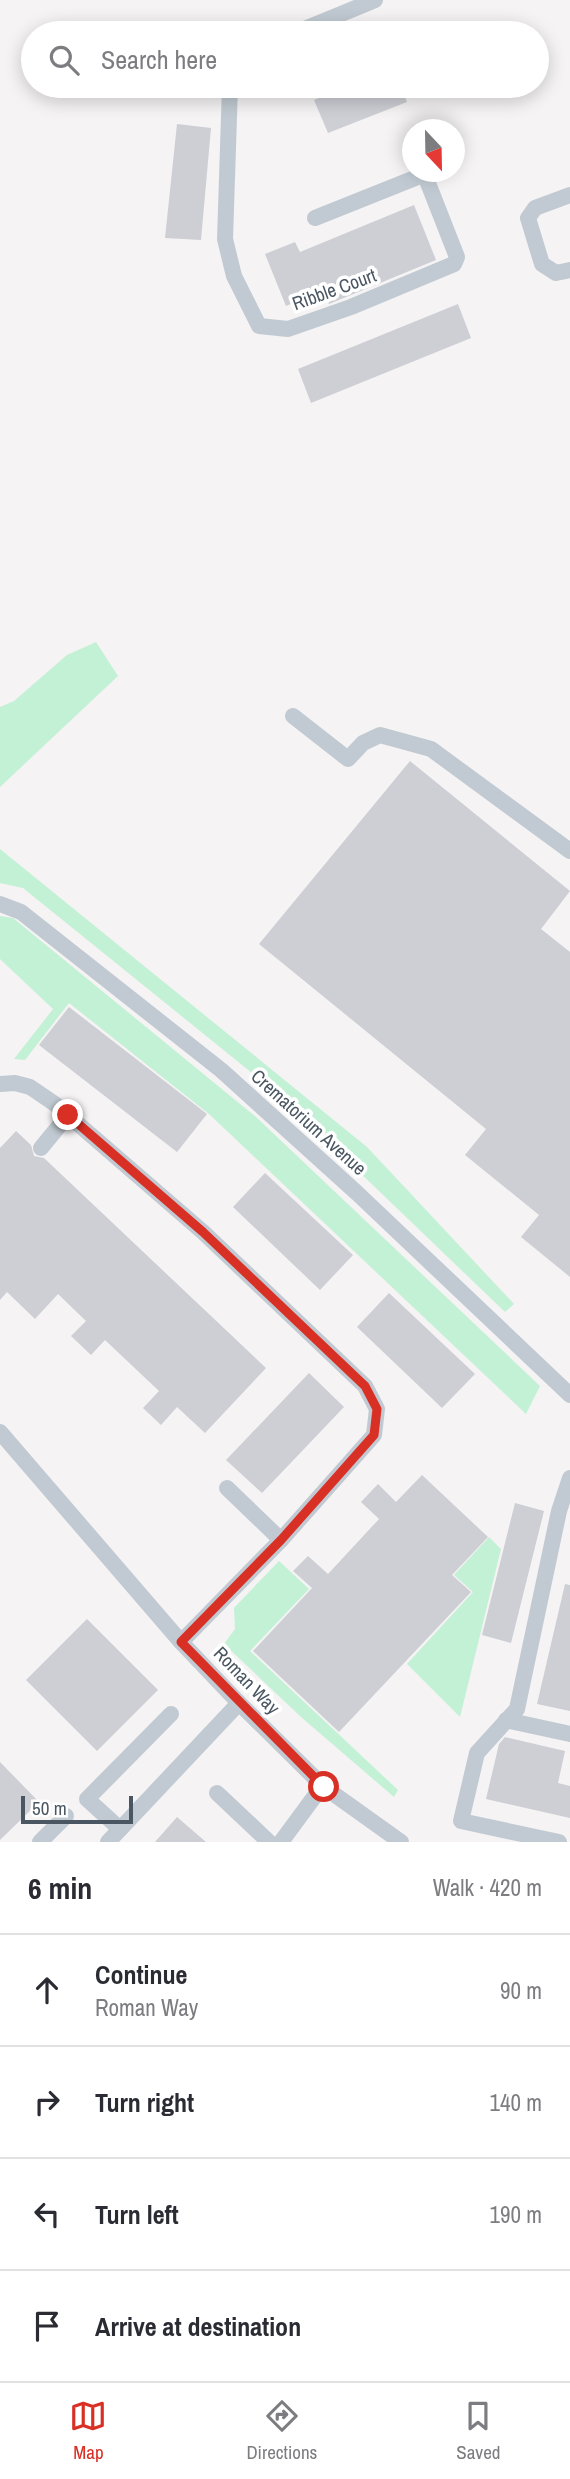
<!DOCTYPE html>
<html lang="en">
<head>
<meta charset="utf-8">
<style>
	:root { --surface:#fff; --page:#f7f7f7; --text:#2b2b33; --muted:#7c7c81; --line:#e1e1e2; --accent:#d93025 }
	body { margin:0; font-family:"Archivo Narrow",sans-serif; background:var(--page); color:var(--text) }
	.compass { position:absolute; left:402px; top:119px; width:63px; height:63px; border-radius:50%; background:var(--surface); box-shadow:0 4px 18px #0003; rotate:158deg }
	.scale { position:absolute; left:21px; bottom:18px; width:112px; box-sizing:border-box; padding-left:7px; border:4px solid #4a5661; border-top:0; font-size:19px; line-height:24px; white-space:nowrap; color:#4a5661; -webkit-text-stroke:5px #fff; paint-order:stroke }
	.stop { position:absolute; width:21px; height:21px; margin:-16px; border:5px solid #d93025; border-radius:50%; background:#fff }
	.stop.end { background:#d93025; border-color:#fff; box-shadow:0 2px 7px #0008 }
	.list { margin:0; padding:0; list-style:none }
	h2 { display:flex; justify-content:space-between; align-items:center; height:91px; margin:0; padding:0 28px; font-size:30px }
	h2 small { font-size:23px; font-weight:400; color:var(--muted) }
	.list li { display:grid; grid-template-columns:46px 1fr auto; gap:21px; align-items:center; box-sizing:border-box; height:112px; padding:0 28px; border-top:2px solid var(--line) }
	.list b { display:block; font-size:26px; white-space:nowrap }
	.list p { margin:0; font-size:23px; white-space:nowrap; color:var(--muted) }
	.list em { font-size:23px; font-style:normal; color:var(--muted) }
	.icon { flex:none; width:38px; height:38px; fill:none; stroke:currentColor; stroke-width:2; stroke-linecap:round; stroke-linejoin:round }
	.map { position:relative; flex:none; width:570px; height:1842px; overflow:hidden }
	.search { position:absolute; background:var(--surface); box-shadow:0 4px 18px #0003; left:21px; right:21px; top:21px; height:77px; display:flex; align-items:center; gap:18px; box-sizing:border-box; padding:0 24px; border-radius:38px; color:var(--muted); font-size:26px }
	.sheet { height:539px; background:var(--surface) }
	nav { display:flex; justify-content:space-around; align-items:center; box-sizing:border-box; height:98px; border-top:2px solid var(--line); background:var(--surface); font-size:19px; color:var(--muted) }
	nav a { display:grid; justify-items:center; gap:4px }
	nav .on { color:var(--accent) }
	.map>svg:first-child { display:block }
	.green { fill:#c3f1d5 }
	.building { fill:#cdcfd5 }
	.lines { fill:none; stroke-linecap:round; stroke-linejoin:round }
	.minor { stroke:#c1cad2; stroke-width:16 }
	.route { stroke:#d93025; stroke-width:9 }
	.labels { text-anchor:middle; stroke-width:7; stroke-linejoin:round; paint-order:stroke }
	.street-label { font-size:19px; fill:#4a5661; stroke:#fff }
</style>
</head>
<body>
<div class="map">
<svg width="570" height="1842" viewBox="0 0 570 1842">
	<rect width="100%" height="100%" fill="#f5f3f3"/>
	<!-- green -->
	<g class="green">
		<path d="M96,642l22,34 -118,111v-80l14,-6 53,-46z"/>
		<path d="M0,849l367,298 147,157 -9,8 -227,-218 -255,-206 -23,-5z"/>
		<path d="M0,916l13,2 243,199 284,269 -14,28 -317,-300 -140,-111 -44,57 -11,-1 39,-50 -53,-50z"/>
		<path d="M489,1537l12,12 -41,168 -53,-53 66,-72 -19,-17z"/>
		<path d="M279,1561l30,28 -59,62 148,139 -4,7 -93,-80 -77,-73 11,-15 -1,-21z"/>
	</g>
	<!-- building -->
	<g class="building">
		<path d="M349,86h52l6,16 -79,31 -14,-33z"/>
		<path d="M177,124l34,4 -10,112 -36,-2z"/>
		<path d="M414,205l22,55 -107,44 -6,-14 -37,16 -21,-52 30,-12 5,10z"/>
		<path d="M458,304l13,34 -160,65 -13,-34z"/>
		<path d="M410,761l160,130 -29,38 29,23v325l-49,-40 18,-22 -74,-60 21,-26 -227,-185z"/>
		<path d="M69,1007l138,107 -30,38 -138,-107z"/>
		<path d="M16,1131l15,14 3,11 10,2 222,210 -61,65 -28,-26 -16,18 -18,-17 16,-17 -54,-51 -14,15 -20,-19 15,-15 -28,-27 -23,25 -28,-27 -7,8v-152z"/>
		<path d="M265,1173l88,82 -33,35 -87,-83z"/>
		<path d="M389,1293l86,81 -33,34 -85,-81z"/>
		<path d="M309,1373l35,34 -82,86 -36,-33z"/>
		<path d="M422,1475l66,62 -36,38 19,17 -132,140 -86,-81 59,-63 -19,-17 15,-15 20,18 51,-55 -18,-17 17,-18 18,18z"/>
		<path d="M515,1503l29,8 -33,132 -29,-8z"/>
		<path d="M565,1584l5,1v126l-33,-7z"/>
		<path d="M87,1619l71,71 -61,61 -71,-71z"/>
		<path d="M505,1737l60,14 -7,32 12,3v32l-84,-19 13,-55z"/>
		<path d="M0,1762l39,40 -39,38z"/>
		<path d="M177,1817l29,25h-51z"/>
	</g>
	<g class="lines">
		<!-- minor -->
		<g class="minor">
			<path d="M295,33l80,-33"/>
			<path d="M230,86l-5,153 9,37 25,50 29,3 63,-22 103,-43 3,-7 -31,-79 -6,-2 -105,42"/>
			<path d="M170,87l3,-1"/>
			<path d="M570,195l-35,13 -7,10 14,46 14,9 14,-3"/>
			<path d="M293,716l55,43 15,-16 17,-8 51,14 139,102"/>
			<path d="M0,904l21,8 200,158 136,123 213,202"/>
			<path d="M0,1084l15,-1 15,4 25,17 148,128 162,154 12,23 -3,26 -93,105 -100,102"/>
			<path d="M41,1148l27,-33"/>
			<path d="M0,1432l181,210 58,61 85,84 77,55"/>
			<path d="M227,1488l54,52"/>
			<path d="M506,1720l64,14"/>
			<path d="M217,1793l52,49"/>
			<path d="M120,1829l-33,-30 84,-85"/>
			<path d="M40,1842l26,-26"/>
			<path d="M108,1842l131,-139"/>
			<path d="M281,1842l42,-57"/>
			<path d="M559,1842l-98,-21 16,-68 40,-44 42,-198 11,-33"/>
		</g>
	</g>
	<g class="lines">
		<!-- route -->
		<path class="route" d="M68,1115l135,117 162,154 12,23 -3,26 -93,105 -100,102 143,145"/>
	</g>
	<g class="labels">
		<!-- street labels -->
		<g class="street-label">
			<text transform="translate(334 289) rotate(-20)" y="7">Ribble Court</text>
			<text transform="translate(309 1122) rotate(42)" y="7">Crematorium Avenue</text>
			<text transform="translate(247 1680) rotate(46)" y="7">Roman Way</text>
		</g>
	</g>
</svg>
<svg class="compass" viewBox="-18 -18 36 36"><path d="M0-13l5 13h-10z" fill="#e53935"/><path d="M0 13l5-13h-10z" fill="#7c7c81"/></svg>
<div class="scale">50 m</div>
<div class="stop" style="left:324px;top:1787px"></div>
<div class="stop end" style="left:68px;top:1115px"></div>
<div class="search"><svg class="icon" aria-label="search" viewBox="0 0 24 24"><circle cx="10" cy="10" r="6"/><path d="M15 15l6 6"/></svg>Search here</div>
</div>
<section class="sheet">
<h2>6 min<small>Walk · 420 m</small></h2>
<ul class="list">
<li><svg class="icon" aria-label="ahead" viewBox="0 0 24 24"><path d="M12 20V5M6 11l6-6 6 6"/></svg><div><b>Continue</b><p>Roman Way</p></div><em>90 m</em></li>
<li><svg class="icon" aria-label="right" viewBox="0 0 24 24"><path d="M7 20v-9h11M14 6l5 5-5 5"/></svg><div><b>Turn right</b></div><em>140 m</em></li>
<li><svg class="icon" aria-label="left" viewBox="0 0 24 24"><path d="M17 20v-9H6M10 6l-5 5 5 5"/></svg><div><b>Turn left</b></div><em>190 m</em></li>
<li><svg class="icon" aria-label="arrive" viewBox="0 0 24 24"><path d="M6 21V4h12l-3 4 3 4H6"/></svg><div><b>Arrive at destination</b></div></li>
</ul>
</section>
<nav>
<a class="on"><svg class="icon" aria-label="map" viewBox="0 0 24 24"><path d="M3 6l6-2 6 2 6-2v14l-6 2-6-2-6 2zM9 4v14M15 6v14"/></svg>Map</a>
<a><svg class="icon" aria-label="directions" viewBox="0 0 24 24"><path d="M12 3l9 9-9 9-9-9zM9 14v-3h6M13 9l2 2-2 2"/></svg>Directions</a>
<a><svg class="icon" aria-label="saved" viewBox="0 0 24 24"><path d="M7 4h10v16l-5-4-5 4z"/></svg>Saved</a>
</nav>
</body>
</html>
